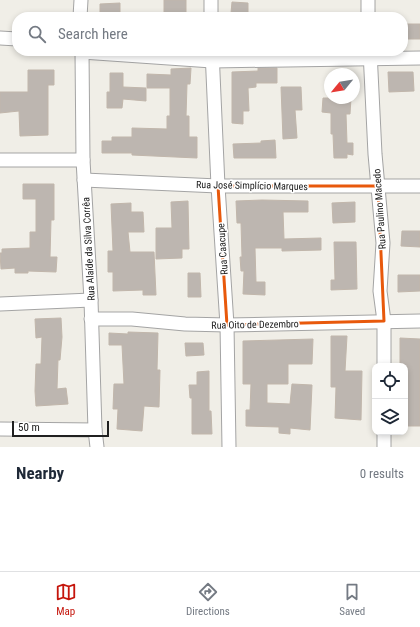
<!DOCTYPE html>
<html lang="en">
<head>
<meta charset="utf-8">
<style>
	:root { --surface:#fff; --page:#f2f2f3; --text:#1f2937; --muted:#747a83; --line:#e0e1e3; --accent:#c5150c }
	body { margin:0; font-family:"Roboto Condensed",sans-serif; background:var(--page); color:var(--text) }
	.controls { position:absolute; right:12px; bottom:12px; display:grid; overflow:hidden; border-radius:8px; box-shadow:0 2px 6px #0003 }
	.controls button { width:36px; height:36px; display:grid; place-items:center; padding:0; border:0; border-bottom:1px solid var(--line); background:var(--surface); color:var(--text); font:20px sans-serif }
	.compass { position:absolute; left:324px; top:68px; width:36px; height:36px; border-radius:50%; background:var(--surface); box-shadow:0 2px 6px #0003; rotate:240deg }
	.scale { position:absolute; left:12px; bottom:10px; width:97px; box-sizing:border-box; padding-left:4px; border:2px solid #202020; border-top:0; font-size:11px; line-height:14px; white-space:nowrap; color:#202020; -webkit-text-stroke:3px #fff; paint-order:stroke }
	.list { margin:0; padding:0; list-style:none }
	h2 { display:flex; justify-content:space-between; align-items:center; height:52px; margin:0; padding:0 16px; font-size:17px }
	h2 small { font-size:13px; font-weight:400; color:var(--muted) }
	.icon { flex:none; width:22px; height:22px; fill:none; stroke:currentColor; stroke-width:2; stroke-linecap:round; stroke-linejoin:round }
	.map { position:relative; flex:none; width:420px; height:447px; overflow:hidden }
	.search { position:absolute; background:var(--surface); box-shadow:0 2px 6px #0003; left:12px; right:12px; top:12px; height:44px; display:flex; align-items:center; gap:10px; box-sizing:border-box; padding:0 14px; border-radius:16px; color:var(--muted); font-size:15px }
	.sheet { height:124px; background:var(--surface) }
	nav { display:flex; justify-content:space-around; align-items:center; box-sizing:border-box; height:56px; border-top:1px solid var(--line); background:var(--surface); font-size:11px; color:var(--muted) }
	nav a { display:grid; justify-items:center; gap:2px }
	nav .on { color:var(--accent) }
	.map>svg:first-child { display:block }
	.building { fill:#bdb6b0; stroke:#c1b6ab }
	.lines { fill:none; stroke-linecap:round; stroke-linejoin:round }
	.minor-casing { stroke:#a4a4a4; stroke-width:15 }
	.minor { stroke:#fff; stroke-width:13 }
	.marked { fill:none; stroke:#e8590c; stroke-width:3; stroke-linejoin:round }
	.labels { text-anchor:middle; stroke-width:3; stroke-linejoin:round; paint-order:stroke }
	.street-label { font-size:10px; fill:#202020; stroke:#fff }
</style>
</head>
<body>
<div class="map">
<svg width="420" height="447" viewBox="0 0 420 447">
	<rect width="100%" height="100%" fill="#f0eee7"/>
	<!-- building -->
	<g class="building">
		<rect x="164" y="0" width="22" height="17"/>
		<path d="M232,2l16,1v11l-17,-1z"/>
		<path d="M120,3v13h-20v-12z"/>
		<rect x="403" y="24" width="17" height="15"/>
		<path d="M191,68l-1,16h-3l-1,32h3v21h8v21l-65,-3v-2h-30v-12h10v-4h20v-9l35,1v-13h3v-28h-23v-14l24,1v-6z"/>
		<path d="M258,68h19v15h-21v4l-8,1 1,23h-6v13l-11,-1v-51l26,-1z"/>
		<path d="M28,70h26v15h-6v50l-28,1 -1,-25 -19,2v-21h28z"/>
		<path d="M388,72h25l1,19 -25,1z"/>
		<path d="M110,73h13v14l23,1v13l-23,-2 -1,9h-15v-16h3z"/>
		<path d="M281,87h20l1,23h-7l2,28 -14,1z"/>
		<path d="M323,98h28l-1,16h-4l1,29h6v12l-6,-1v4h-13l-1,-24h-2v-21l-9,-1z"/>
		<path d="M275,140l1,18h-42l-1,-14 28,-1v-2z"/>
		<path d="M23,184h31v36h-3l-1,37h7l-1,15 -28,-1v2h-13v-5l-14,1 -1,-16h2v-4l28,-1v-16h6v-33h-13z"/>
		<path d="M262,200l46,1v11h-25l1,27 37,-1v12l-39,1v-3h-27l1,34h9v13l-22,-1 1,-23h-3l-1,-14h2l-1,-34h-4l-1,-22z"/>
		<path d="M188,201l1,48h-7v9l-26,1v-31h16l-1,-26z"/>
		<path d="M355,202v20l-22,1 -1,-20z"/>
		<path d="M131,203v9h12l1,20h-16l2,20h24l2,43h-13v-5l-30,1v-19h-5v-21h5l-2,-47z"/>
		<path d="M402,231h18v16l-19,-1z"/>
		<path d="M334,242h22l1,47 -26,1v-10h4z"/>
		<path d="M188,273h12l1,24h-13z"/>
		<path d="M398,275h22v16l-22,1z"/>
		<path d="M61,318l1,19 -2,23h-2l-1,29 9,-1 2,16 -32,2 -1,-15 1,-27h5l1,-27 -6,1 -1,-19z"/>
		<path d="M128,332l30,1 -1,37h3l-1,37 -15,-1 -2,25 -25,-2 1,-20h-5l1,-25h10l-2,-39h-13v-12l19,1z"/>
		<path d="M331,336h16l-2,35h17l-1,49 -26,-2 1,-31h-5z"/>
		<path d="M400,338l20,1v87h-15v-60h-3v-2h-2z"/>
		<path d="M313,339l-1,25h-24v20h-21v19l23,1 2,-20 20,1 -2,45 -20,-2v6l-11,-1v-6l-33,-1v-16h4l1,-26h-8v-43z"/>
		<path d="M185,343h18l1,12 -18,1z"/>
		<path d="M209,371v40h2l1,23h-20v-36h-2l-1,-13h8v-13z"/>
	</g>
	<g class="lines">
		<defs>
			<g id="minor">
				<path d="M211,0v17"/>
				<path d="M368,0v17"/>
				<path d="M80,17l1,-17"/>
				<path d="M0,38l17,1"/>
				<path d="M82,51l1,109 8,140 4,130 2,17"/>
				<path d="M212,51l6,135 9,139 2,122"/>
				<path d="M370,51l5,103 8,89 -3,48 4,30v45"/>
				<path d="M82,52l130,9 208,-3"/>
				<path d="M0,160h83"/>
				<path d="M84,180l134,6h202"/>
				<path d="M0,304l91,-4"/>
				<path d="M91,319h41l53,5 42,1 193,-4"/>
				<path d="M0,429l95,1"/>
				<path d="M384,432v15"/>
			</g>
		</defs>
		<!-- minor casing -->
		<use href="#minor" class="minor-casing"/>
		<!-- minor -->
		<use href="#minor" class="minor"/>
	</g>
	<!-- marked area -->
	<path class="marked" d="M218,186h160l6,135 -157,4z"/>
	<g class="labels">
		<!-- street labels -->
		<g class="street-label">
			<text transform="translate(252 185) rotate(1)" y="4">Rua José Simplício Marques</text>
			<text transform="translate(379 209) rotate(-94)" y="4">Rua Paulino Macedo</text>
			<text transform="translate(88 249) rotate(-93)" y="4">Rua Alaíde da Silva Corrêa</text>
			<text transform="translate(222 249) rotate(-94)" y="4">Rua Caacupe</text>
			<text transform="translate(255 324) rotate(-1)" y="4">Rua Oito de Dezembro</text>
		</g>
	</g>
</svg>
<div class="controls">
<button><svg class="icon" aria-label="locate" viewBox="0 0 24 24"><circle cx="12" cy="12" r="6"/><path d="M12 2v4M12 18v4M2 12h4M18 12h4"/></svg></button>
<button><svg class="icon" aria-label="layers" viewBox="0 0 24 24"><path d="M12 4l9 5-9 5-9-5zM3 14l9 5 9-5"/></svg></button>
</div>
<svg class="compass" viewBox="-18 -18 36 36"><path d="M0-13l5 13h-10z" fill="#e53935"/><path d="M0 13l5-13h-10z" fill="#747a83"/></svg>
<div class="scale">50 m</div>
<div class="search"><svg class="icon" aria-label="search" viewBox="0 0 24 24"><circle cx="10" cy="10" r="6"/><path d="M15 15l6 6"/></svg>Search here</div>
</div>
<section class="sheet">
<h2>Nearby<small>0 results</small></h2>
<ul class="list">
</ul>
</section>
<nav>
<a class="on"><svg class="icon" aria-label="map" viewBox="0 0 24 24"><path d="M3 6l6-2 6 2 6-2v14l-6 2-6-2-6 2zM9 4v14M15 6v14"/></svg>Map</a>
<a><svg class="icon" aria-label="directions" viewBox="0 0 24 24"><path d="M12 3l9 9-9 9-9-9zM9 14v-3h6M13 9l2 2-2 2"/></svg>Directions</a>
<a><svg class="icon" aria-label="saved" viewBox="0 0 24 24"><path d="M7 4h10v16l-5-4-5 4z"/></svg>Saved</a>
</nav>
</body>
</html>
